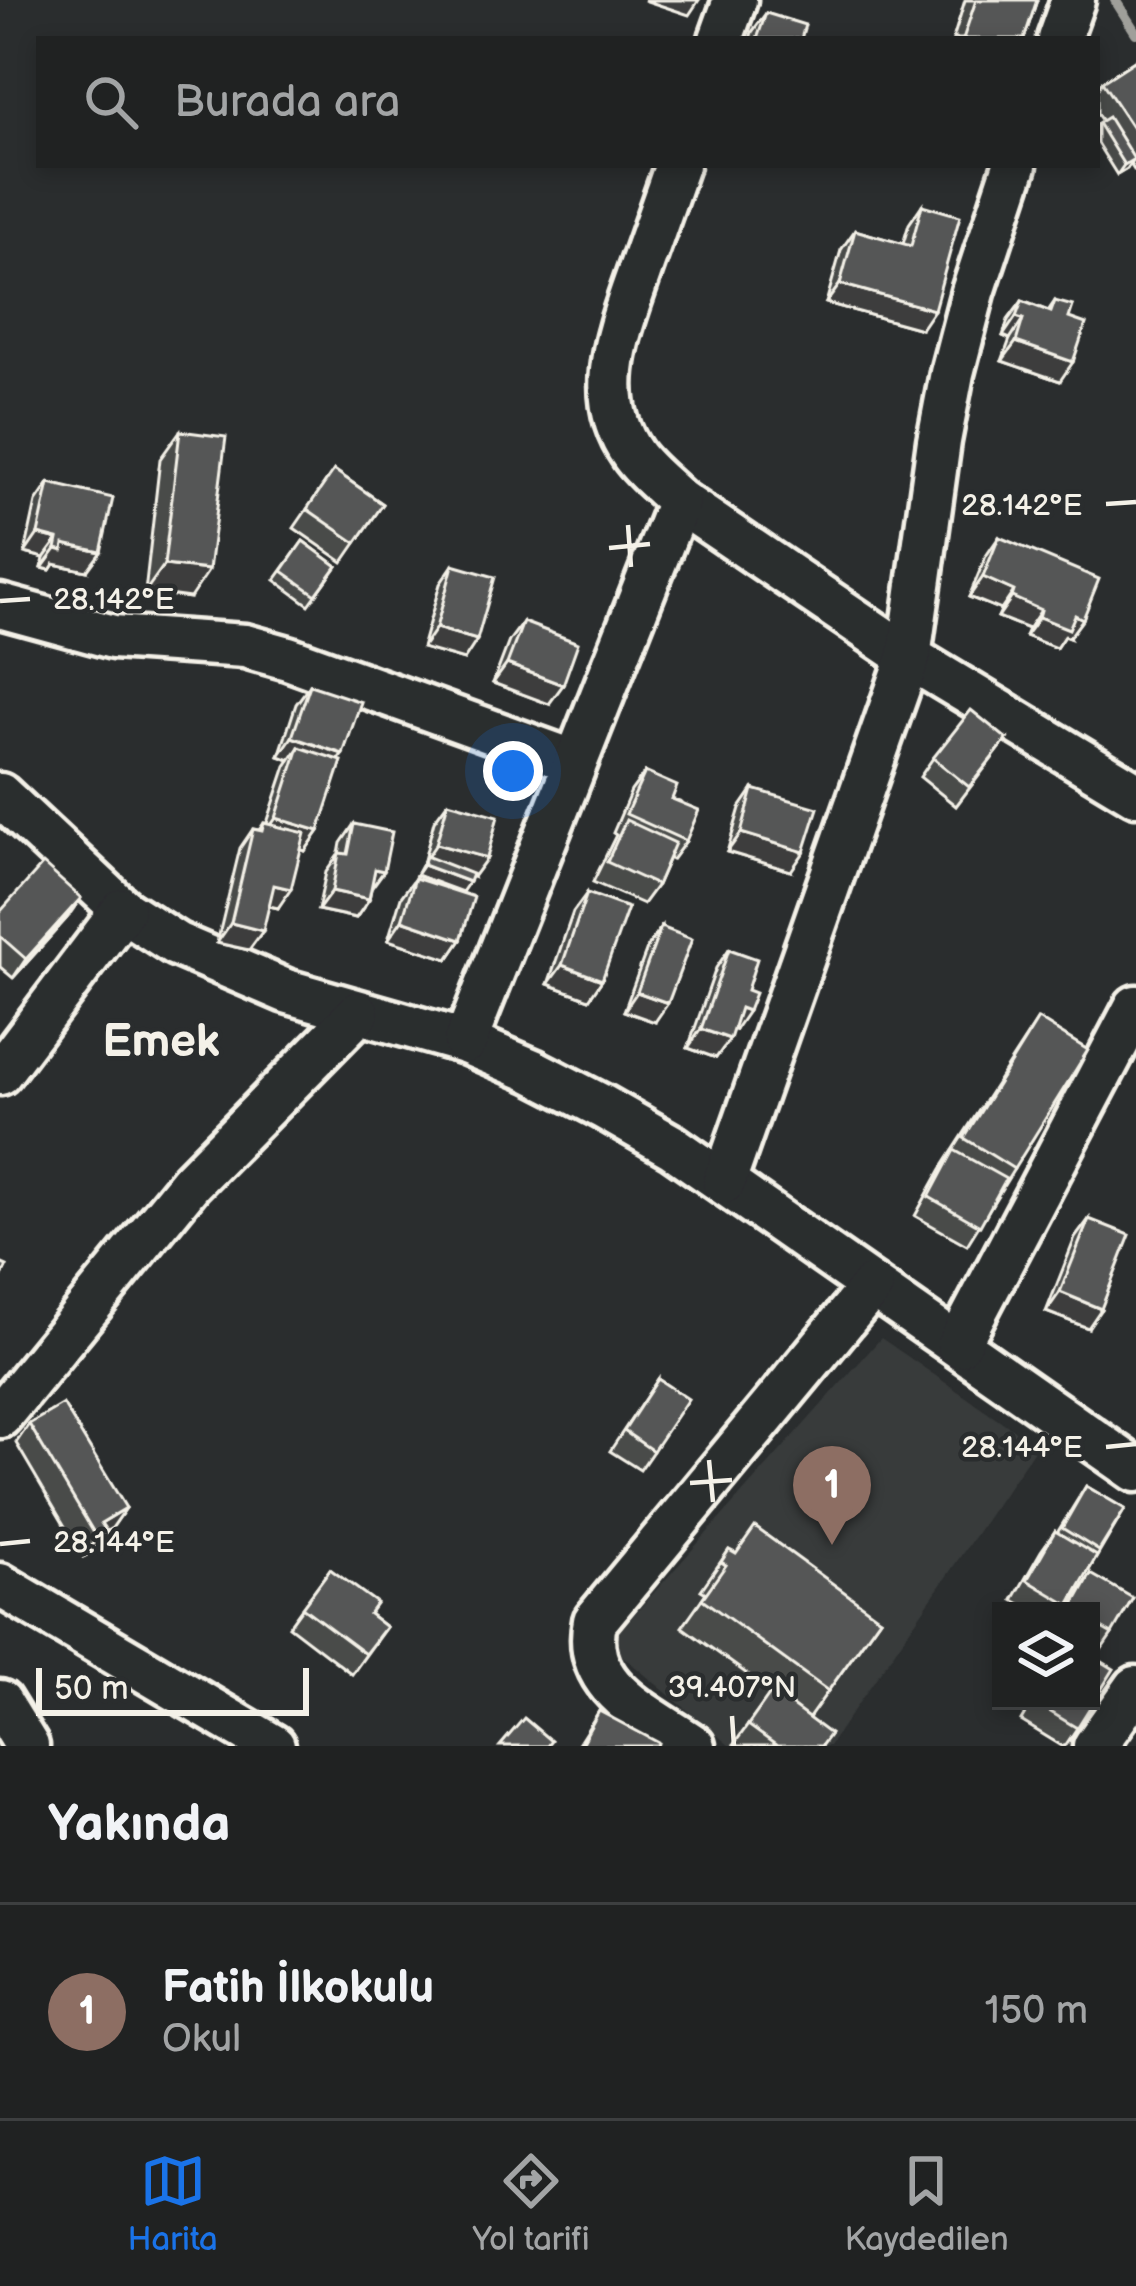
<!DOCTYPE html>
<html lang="tr">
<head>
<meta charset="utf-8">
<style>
	:root { --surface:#202222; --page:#282a2a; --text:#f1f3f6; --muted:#a2a4a5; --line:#3d3f40; --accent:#1a73e8 }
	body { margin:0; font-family:"Balsamiq Sans",sans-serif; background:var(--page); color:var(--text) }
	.controls { position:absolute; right:36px; bottom:36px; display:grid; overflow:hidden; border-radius:0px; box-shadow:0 6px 18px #0003 }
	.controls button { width:108px; height:108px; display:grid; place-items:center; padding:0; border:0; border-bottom:3px solid var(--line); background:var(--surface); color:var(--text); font:60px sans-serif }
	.scale { position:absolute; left:36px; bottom:30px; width:273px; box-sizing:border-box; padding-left:12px; border:6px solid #f4f1e8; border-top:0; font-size:33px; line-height:42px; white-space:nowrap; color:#f4f1e8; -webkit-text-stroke:9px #2a2d2e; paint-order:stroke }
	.you { position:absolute; left:513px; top:771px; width:42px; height:42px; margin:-30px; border:9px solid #fff; border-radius:50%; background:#1a73e8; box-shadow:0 0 0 18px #1a73e833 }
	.badge { display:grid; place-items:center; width:78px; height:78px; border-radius:50%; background:var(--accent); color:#fff; font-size:39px; font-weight:700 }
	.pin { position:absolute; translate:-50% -99px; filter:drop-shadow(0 3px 6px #0008) }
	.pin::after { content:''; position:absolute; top:63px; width:42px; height:36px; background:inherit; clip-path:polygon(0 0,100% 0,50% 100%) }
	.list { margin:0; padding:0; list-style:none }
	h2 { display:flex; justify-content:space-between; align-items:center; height:156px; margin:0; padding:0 48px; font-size:51px }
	h2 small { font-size:39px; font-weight:400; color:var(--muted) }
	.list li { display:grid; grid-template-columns:78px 1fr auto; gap:36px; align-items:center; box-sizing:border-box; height:216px; padding:0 48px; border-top:3px solid var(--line) }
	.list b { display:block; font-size:45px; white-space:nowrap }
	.list p { margin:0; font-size:39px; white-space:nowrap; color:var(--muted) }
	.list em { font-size:39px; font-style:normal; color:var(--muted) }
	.icon { flex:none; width:66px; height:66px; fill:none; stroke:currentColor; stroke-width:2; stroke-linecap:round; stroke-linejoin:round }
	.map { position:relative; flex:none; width:1136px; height:1746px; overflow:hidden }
	.search { position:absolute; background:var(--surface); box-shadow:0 6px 18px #0003; left:36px; right:36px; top:36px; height:132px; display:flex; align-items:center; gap:30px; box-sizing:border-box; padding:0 42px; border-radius:0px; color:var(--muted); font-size:45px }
	.sheet { height:372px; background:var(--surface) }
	nav { display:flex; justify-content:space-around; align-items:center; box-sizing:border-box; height:168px; border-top:3px solid var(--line); background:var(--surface); font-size:33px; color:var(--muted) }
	nav a { display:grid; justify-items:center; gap:6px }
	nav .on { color:var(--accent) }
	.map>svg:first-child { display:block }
	.built { fill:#373a3a }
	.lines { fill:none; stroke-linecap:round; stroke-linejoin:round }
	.stream { stroke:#9f9f9a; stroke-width:10 }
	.minor-casing { stroke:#f4f1e8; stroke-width:51 }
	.minor { stroke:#2a2d2e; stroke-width:42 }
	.wall { fill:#494b4a; stroke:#f4f1e8; stroke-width:3 }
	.shaded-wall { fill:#3c3d3c; stroke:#f4f1e8; stroke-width:3 }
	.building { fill:#555756; stroke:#f4f1e8; stroke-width:3 }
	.ticks { fill:none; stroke:#f4f1e8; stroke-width:4.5 }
	.labels { text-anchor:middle; stroke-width:9; stroke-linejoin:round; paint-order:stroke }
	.district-label { font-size:45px; font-weight:bold; fill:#f4f1e8; stroke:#2a2d2e }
	.ticks-label { font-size:30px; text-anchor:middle; fill:#f4f1e8; stroke:#2a2d2e; stroke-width:9; stroke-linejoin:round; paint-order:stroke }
</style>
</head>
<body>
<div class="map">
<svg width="1136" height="1746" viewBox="0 0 1136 1746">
	<rect width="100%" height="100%" fill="#2a2d2e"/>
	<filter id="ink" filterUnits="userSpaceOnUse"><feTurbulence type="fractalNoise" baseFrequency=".00833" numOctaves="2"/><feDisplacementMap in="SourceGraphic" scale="24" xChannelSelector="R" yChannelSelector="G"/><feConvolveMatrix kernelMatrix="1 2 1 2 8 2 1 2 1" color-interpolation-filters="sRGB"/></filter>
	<g filter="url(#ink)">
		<!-- built -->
		<path class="built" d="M881,1338l156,108 -208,300h-99l-122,-102z"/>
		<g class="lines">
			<!-- stream -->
			<path class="stream" d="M1115,0l21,33"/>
			<defs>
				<g id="minor">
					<path d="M721,39l14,-39"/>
					<path d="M1059,39l14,-39"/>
					<path d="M679,501l230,156 227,137"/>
					<path d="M0,606l113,31 132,9 43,12 287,104"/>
					<path d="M0,795l123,115 53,34 110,47 179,51 68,29 70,36 70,40 463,323"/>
					<path d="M465,1042l214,-541c-15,-15 -34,-29 -46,-46 -42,-59 -14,-124 7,-185 12,-35 25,-70 37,-105"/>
					<path d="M0,1073l123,-163"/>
					<path d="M724,1182l185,-525 30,-216 13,-68 21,-81 42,-127"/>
					<path d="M958,1345l178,-338"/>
					<path d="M0,1416l191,-234 167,-169"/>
					<path d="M0,1585l273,161"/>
					<path d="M0,1702l27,44"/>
					<path d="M693,1746c-47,-33 -112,-58 -98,-125l277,-335"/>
					<path d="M1095,1746l41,-58"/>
				</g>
			</defs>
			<!-- minor casing -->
			<use href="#minor" class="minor-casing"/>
			<!-- minor -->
			<use href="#minor" class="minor"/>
		</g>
		<!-- wall -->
		<g class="wall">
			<path d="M965,0h72l-13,39h-71z"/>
			<path d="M766,13l35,26h-51l2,-7z"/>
			<path d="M1136,60v109l-2,1 -4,-6 -3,5 -10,6 -20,-32v-19l5,-3 -5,-7v-24l5,-8z"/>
			<path d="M922,205l-1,124 -95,-26 15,-53 14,-20 48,14 6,-20z"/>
			<path d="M1022,301l26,10 7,-10 14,17 -9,63 -58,-20 8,-22 -7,-3 5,-16z"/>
			<path d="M180,431l10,167 -45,-6 15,-133z"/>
			<path d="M334,470l49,34 -40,58 -49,-34z"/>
			<path d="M49,483l38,88 -33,-7 -4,6 -8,-2 2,-10 -19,-5 11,-51z"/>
			<path d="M999,537l70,101 -5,-2 -8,12 -31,-12 3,-7 -30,-12 3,-7 -32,-13 17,-41z"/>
			<path d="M303,541l34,25 -28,39 -34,-25z"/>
			<path d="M453,565l11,95 -42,-12 18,-64z"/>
			<path d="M523,622l26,82 -56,-21 16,-42z"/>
			<path d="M310,685l28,75 -19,71 -14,20 -4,-2 -23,59 -9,-2 -20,44 -32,-7 23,-95 13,-19 6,1 5,-7h3l19,-57 4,-6 -11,-4 17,-52z"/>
			<path d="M1007,739l-51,67 -36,-29 13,-19z"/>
			<path d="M645,772l27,27 14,42 -14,19 -3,-2 -12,27 -14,19 -50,-22 23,-47 -3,-2 18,-42z"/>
			<path d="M753,789l38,82 -64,-19 13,-44z"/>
			<path d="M448,802l25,75 -2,-1 -9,16 -46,-17 8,-15 10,-39z"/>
			<path d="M354,824l17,65 -2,10 -13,19 -38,-8 8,-38 13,-18 2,-11z"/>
			<path d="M415,878l46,62 -13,19 -60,-19 13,-43z"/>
			<path d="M587,893l15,87 -13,19 -41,-15 25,-72z"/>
			<path d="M0,912l67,6 -54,60 -13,-11z"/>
			<path d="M661,927l-6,95 -31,-11 24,-65z"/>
			<path d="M729,949l18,41 -12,40 -2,-1 -17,29 -28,-10 28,-80z"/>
			<path d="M1038,1019l-24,150 -47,76 -52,-29 26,-47z"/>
			<path d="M1089,1219l-1,109 -42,-16 29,-74z"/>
			<path d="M658,1379l-5,72 -13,19 -30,-19z"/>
			<path d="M29,1424l97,84 -14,20 -5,3 -13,20 -11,6 -67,-114z"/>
			<path d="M1086,1486l39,23 -60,102h-32l-20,-11 28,-49 14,-20 2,2z"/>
			<path d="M729,1550l151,68 -71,100 12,28h-84l-3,-2 38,-52 -90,-65 24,-34 -5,-3z"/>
			<path d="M330,1569l39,45 17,13 -34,47 -63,-48z"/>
			<path d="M1091,1574l21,60 -13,19 -8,-4v-38h-24z"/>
			<path d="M1033,1701h58l-14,27 -12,18h-3l-41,-25z"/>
			<path d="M599,1711l59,35h-81z"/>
		</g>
		<!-- shaded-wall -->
		<g class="shaded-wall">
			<path d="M644,0h55l-10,15z"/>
			<path d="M1134,159l-7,10 -10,6 7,-10z"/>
			<path d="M840,284l94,26 -13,19 -95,-26z"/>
			<path d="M1016,317l7,2 -13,20 -7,-3z"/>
			<path d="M1016,342l57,20 -13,19 -58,-20z"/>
			<path d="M38,534l20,5 -14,19 -19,-5z"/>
			<path d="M64,544l37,8 -14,19 -33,-7 -4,6 -8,-2 14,-19z"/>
			<path d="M164,565l45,5 -19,28 -45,-6z"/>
			<path d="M983,577l31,14 -13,19 -32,-13z"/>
			<path d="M1012,597l29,13 -13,19 -30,-12z"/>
			<path d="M1075,615l8,4 -14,19 -5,-2 -8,12 -31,-12 14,-19z"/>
			<path d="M436,628l41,12 -13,20 -42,-12z"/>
			<path d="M507,664l56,21 -14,19 -56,-21z"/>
			<path d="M292,737l51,17 -14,19 -30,-26 -9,13 -11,-4z"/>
			<path d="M276,818l43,13 -14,20 -42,-14z"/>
			<path d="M741,833l63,19 -13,19 -64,-19z"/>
			<path d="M436,844l51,14 -14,19 -50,-14z"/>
			<path d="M423,865l46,17 -7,10 -46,-17z"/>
			<path d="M375,869l9,2 -14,19z"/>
			<path d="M274,885l17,4 -13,19 -17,-4z"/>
			<path d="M332,891l37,8 -13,19 -38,-8z"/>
			<path d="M81,898l-14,20 -54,60 13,-19z"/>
			<path d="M402,920l59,20 -13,19 -60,-19z"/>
			<path d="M231,923l32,8 -14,19 -32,-7z"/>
			<path d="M562,965l40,15 -13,19 -41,-15z"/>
			<path d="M637,992l31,11 -13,19 -31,-11z"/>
			<path d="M740,1008l8,3 -13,19 -8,-3z"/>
			<path d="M701,1029l29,10 -14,19 -28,-10z"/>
			<path d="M1060,1292l41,17 -13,19 -42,-16z"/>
			<path d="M126,1508l-14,20 -16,9 5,-14z"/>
			<path d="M107,1532l-13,19 -11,6 14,-19z"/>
		</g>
		<!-- building -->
		<g class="building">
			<path d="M976,0h61l-13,39h-61z"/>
			<path d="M766,13l39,12 -4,14h-44z"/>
			<path d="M1136,60v73l-34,-51z"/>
			<path d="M1108,117l26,42 -10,6 -26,-42z"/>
			<path d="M922,205l38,11 -26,94 -94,-26 15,-54 56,16z"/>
			<path d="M1022,301l29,11 4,-11 18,5 -4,12 17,6 -13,38 -57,-20 7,-23 -7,-2z"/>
			<path d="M180,431l46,6 -17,133 -45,-5z"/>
			<path d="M334,470l49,34 -27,39 -49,-34z"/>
			<path d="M49,483l64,15 -12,54 -37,-8 -1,7 -7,-2 2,-10 -20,-5z"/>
			<path d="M999,537l100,42 -16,40 -8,-4 -6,14 -30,-12 2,-7 -29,-13 2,-6 -31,-14z"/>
			<path d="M303,541l34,25 -21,29 -34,-24z"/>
			<path d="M453,565l42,12 -18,63 -41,-12z"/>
			<path d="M523,622l55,21 -15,42 -56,-21z"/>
			<path d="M310,685l51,17 -18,52 -51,-17z"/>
			<path d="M971,710l36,29 -38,48 -36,-29z"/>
			<path d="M299,747l43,14 -23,70 -43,-13z"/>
			<path d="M645,772l32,14 -5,13 27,11 -13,31 -60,-27z"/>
			<path d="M753,789l65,19 -14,44 -63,-19z"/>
			<path d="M448,802l50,14 -11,42 -51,-14z"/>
			<path d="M626,820l49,23 -18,42 -50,-23z"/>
			<path d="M264,823l41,10 -14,56 -17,-4 -11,46 -32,-8 22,-94 9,2z"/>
			<path d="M354,824l38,8 -8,39 -9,-2 -6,30 -37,-8 7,-38 9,1z"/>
			<path d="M426,856l46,18 -3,8 -46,-17z"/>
			<path d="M43,864l38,34 -55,61 -26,-23v-24z"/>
			<path d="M415,878l59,19 -13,43 -59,-20z"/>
			<path d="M587,893l41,15 -26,72 -40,-15z"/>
			<path d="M661,927l31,12 -24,64 -31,-11z"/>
			<path d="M729,949l28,10 -10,31 8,3 -7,18 -8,-3 -10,31 -29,-10z"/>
			<path d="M1038,1019l50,31 -74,119 -50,-31z"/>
			<path d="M954,1150l52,29 -26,47 -51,-29z"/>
			<path d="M1089,1219l41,16 -29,74 -41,-17z"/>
			<path d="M0,1263l7,3 -7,14z"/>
			<path d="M658,1379l30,20 -35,52 -29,-20z"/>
			<path d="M63,1404l63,104 -25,15 6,9 -10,6 -68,-114z"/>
			<path d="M1086,1486l39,23 -26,42 -37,-23z"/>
			<path d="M755,1527l125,91 -52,73 -126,-92 24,-34 -5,-3 8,-12 7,4z"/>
			<path d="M1055,1531l42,25 -28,49 -42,-25z"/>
			<path d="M330,1569l47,34 -8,11 17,13 -21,27 -63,-47z"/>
			<path d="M1091,1574l42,24 -21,36 -21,-12v-11l-20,-1z"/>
			<path d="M1091,1655l23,14 -37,59 -43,-26 57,-1z"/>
			<path d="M772,1691l58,43 -9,12h-44l-29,-21z"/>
			<path d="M599,1711l60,32 -1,3h-78z"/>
			<path d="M524,1718l27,23 -4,5h-47z"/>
		</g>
	</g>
	<!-- ticks -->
	<path class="ticks" d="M1106,504l30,-2M628,525l3,42M609,548l41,-4M0,601l30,-2M1106,1447l30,-3M709,1460l4,42M690,1483l42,-3M0,1544l30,-3M732,1716l2,30"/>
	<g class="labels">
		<!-- district labels -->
		<g class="district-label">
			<text x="161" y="1056">Emek</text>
		</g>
	</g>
	<g class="ticks-label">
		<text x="1022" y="515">28.142°E</text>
		<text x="114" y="609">28.142°E</text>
		<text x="1022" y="1457">28.144°E</text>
		<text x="114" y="1552">28.144°E</text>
		<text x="732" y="1697">39.407°N</text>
	</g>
</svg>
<div class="controls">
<button><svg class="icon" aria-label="layers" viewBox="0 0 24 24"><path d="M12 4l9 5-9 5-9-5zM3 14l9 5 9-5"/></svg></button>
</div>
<div class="scale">50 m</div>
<div class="you"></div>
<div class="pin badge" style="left:832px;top:1545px;background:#8d6e63">1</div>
<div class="search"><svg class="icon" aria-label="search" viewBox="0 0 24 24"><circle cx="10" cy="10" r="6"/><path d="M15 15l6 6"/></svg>Burada ara</div>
</div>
<section class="sheet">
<h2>Yakında<small></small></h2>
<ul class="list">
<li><span class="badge" style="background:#8d6e63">1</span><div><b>Fatih İlkokulu</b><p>Okul</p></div><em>150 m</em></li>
</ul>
</section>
<nav>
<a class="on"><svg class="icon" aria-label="map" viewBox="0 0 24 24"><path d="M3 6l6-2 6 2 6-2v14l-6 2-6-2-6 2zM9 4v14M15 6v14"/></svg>Harita</a>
<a><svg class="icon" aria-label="directions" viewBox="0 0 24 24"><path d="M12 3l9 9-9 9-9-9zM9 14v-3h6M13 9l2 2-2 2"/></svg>Yol tarifi</a>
<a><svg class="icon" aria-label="saved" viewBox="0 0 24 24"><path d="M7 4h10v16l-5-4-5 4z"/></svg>Kaydedilen</a>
</nav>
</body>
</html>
